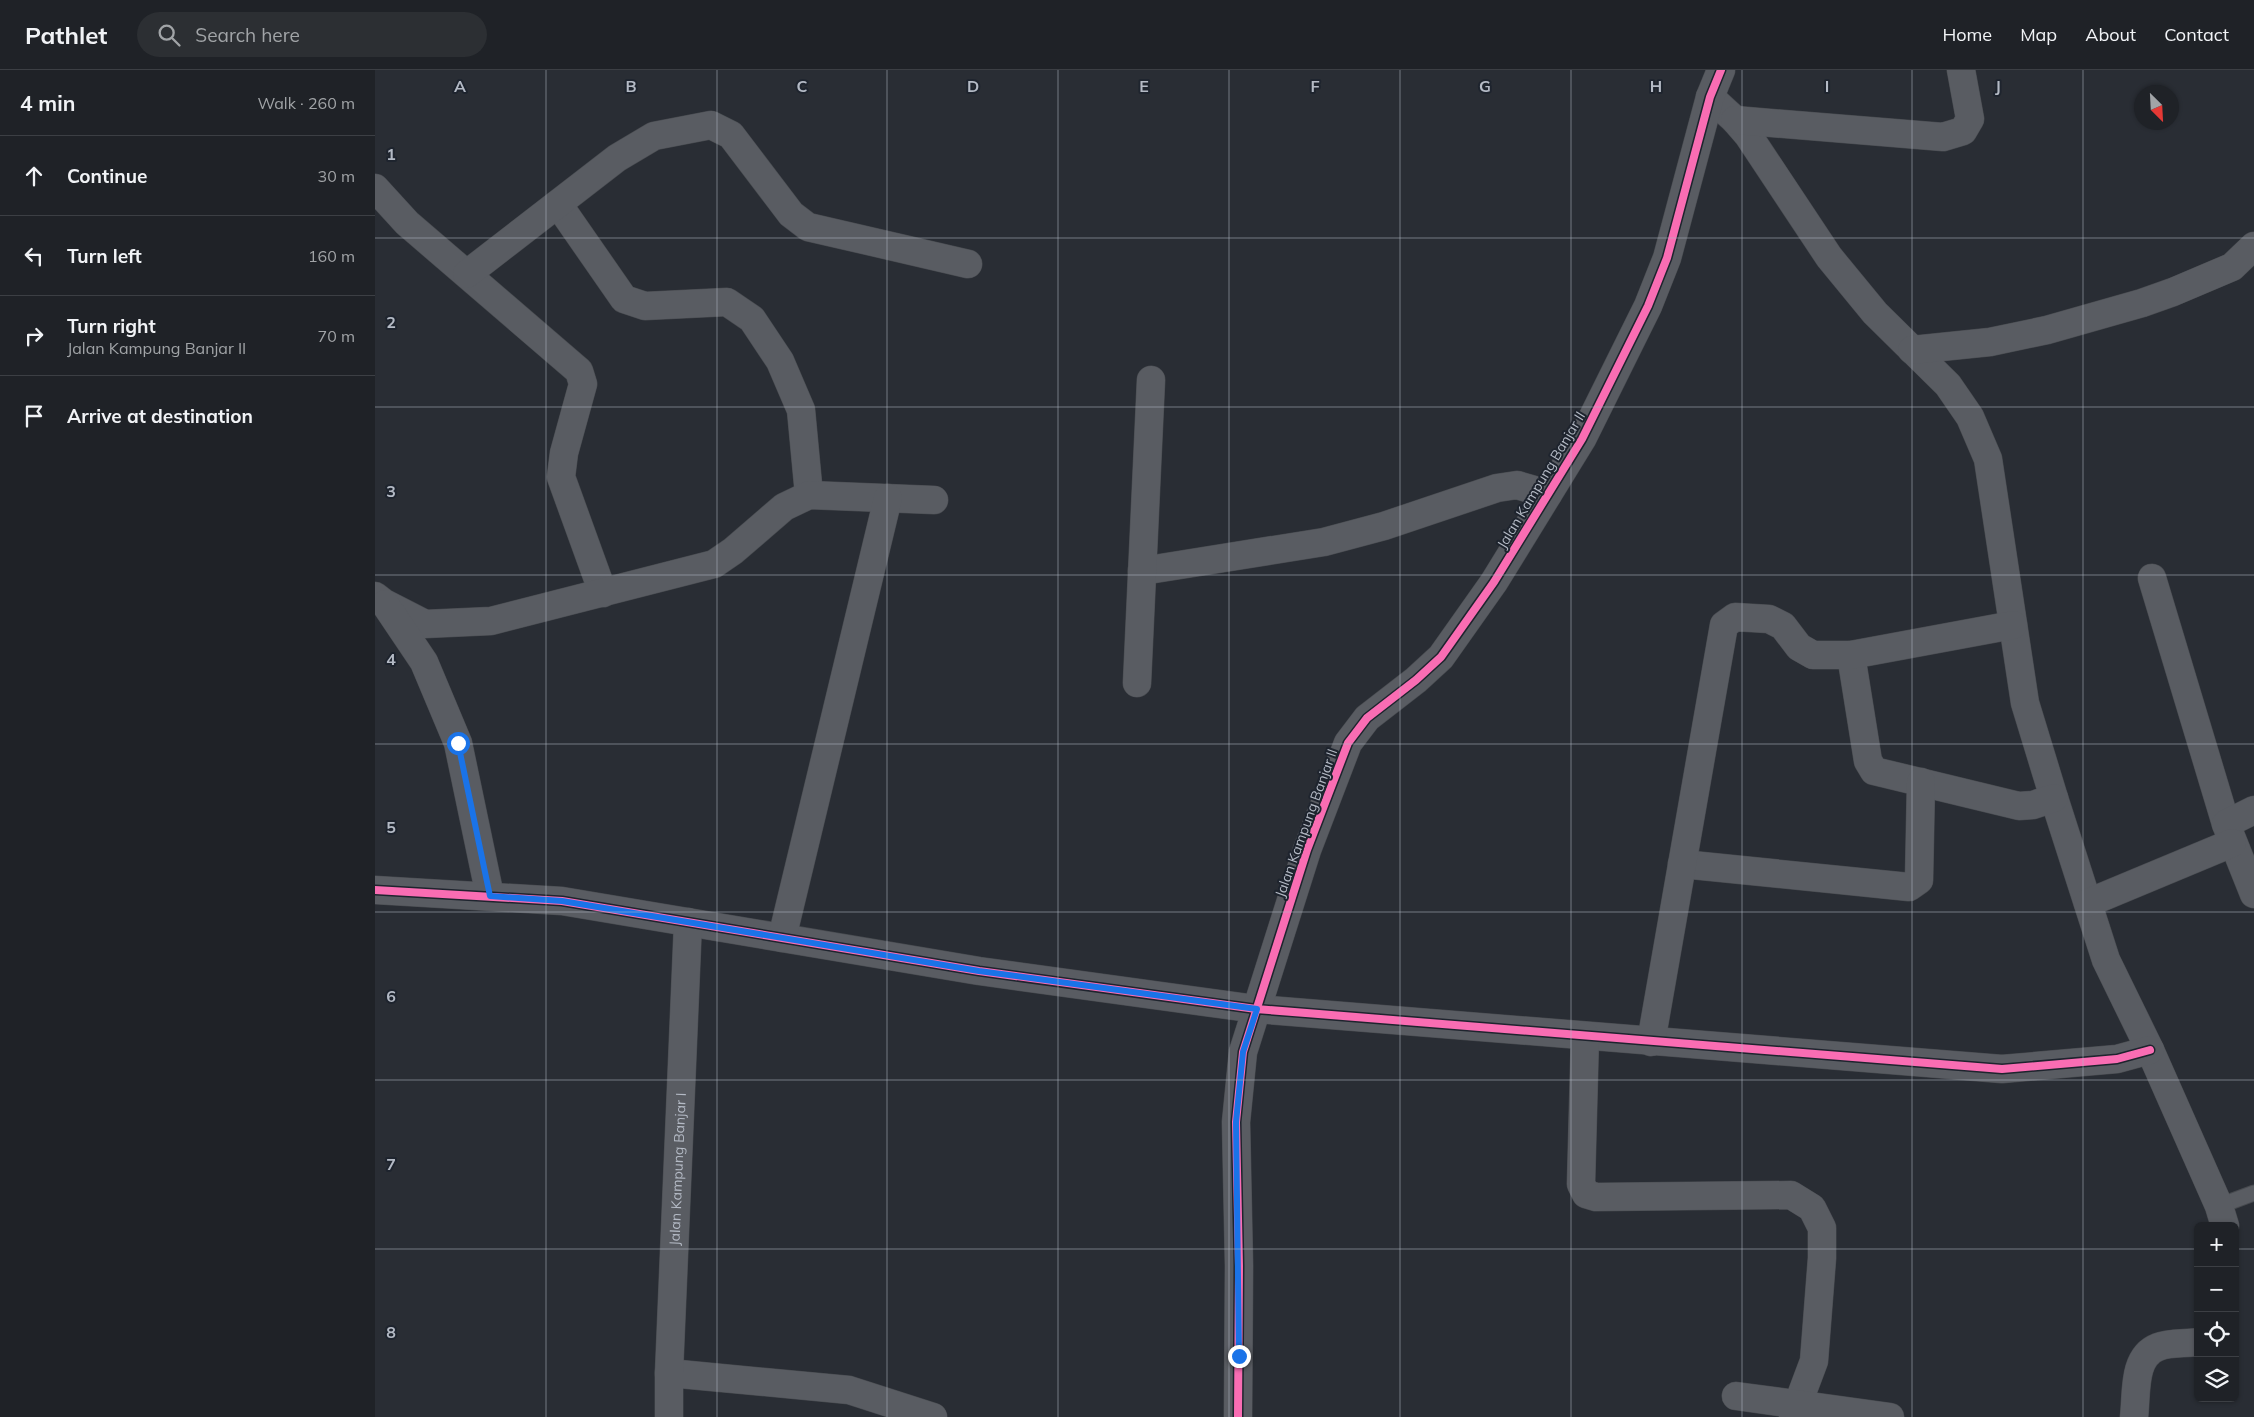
<!DOCTYPE html>
<html lang="en">
<head>
<meta charset="utf-8">
<style>
	:root { --surface:#1f2227; --page:#2c2f33; --text:#f1f3f6; --muted:#a1a4a7; --line:#3c3f44 }
	body { margin:0; font-family:Mulish,sans-serif; background:var(--page); color:var(--text) }
	.controls { position:absolute; right:15px; bottom:15px; display:grid; overflow:hidden; border-radius:8px; box-shadow:0 1px 4px #0004 }
	.controls button { width:45px; height:45px; display:grid; place-items:center; padding:0; border:0; border-bottom:1px solid var(--line); background:var(--surface); color:var(--text); font:25px sans-serif }
	.compass { position:absolute; left:1759px; top:15px; width:45px; height:45px; border-radius:50%; background:var(--surface); box-shadow:0 1px 4px #0004; rotate:156deg }
	.stop { position:absolute; width:15px; height:15px; margin:-11px; border:4px solid #1a73e8; border-radius:50%; background:#fff }
	.stop.end { background:#1a73e8; border-color:#fff; box-shadow:0 1px 5px #0008 }
	.list { margin:0; padding:0; list-style:none }
	h2 { display:flex; justify-content:space-between; align-items:center; height:65px; margin:0; padding:0 20px; font-size:21px }
	h2 small { font-size:16px; font-weight:400; color:var(--muted) }
	.list li { display:grid; grid-template-columns:32px 1fr auto; gap:15px; align-items:center; box-sizing:border-box; height:80px; padding:0 20px; border-top:1px solid var(--line) }
	.list b { display:block; font-size:19px; white-space:nowrap }
	.list p { margin:0; font-size:16px; white-space:nowrap; color:var(--muted) }
	.list em { font-size:16px; font-style:normal; color:var(--muted) }
	.icon { flex:none; width:28px; height:28px; fill:none; stroke:currentColor; stroke-width:2; stroke-linecap:round; stroke-linejoin:round }
	.map { position:relative; flex:none; width:1879px; height:1347px; overflow:hidden }
	header { display:flex; align-items:center; gap:30px; box-sizing:border-box; height:70px; padding:0 25px; background:var(--surface); border-bottom:1px solid var(--line) }
	header strong { font-size:24px }
	nav { display:flex; gap:28px; margin-inline-start:auto; font-size:18px }
	.search { width:350px; height:45px; background:var(--page); display:flex; align-items:center; gap:12px; box-sizing:border-box; padding:0 18px; border-radius:28px; color:var(--muted); font-size:19px }
	main { display:flex }
	aside { flex:1; background:var(--surface) }
	.map>svg:first-child { display:block }
	.lines { fill:none; stroke-linecap:round; stroke-linejoin:round }
	.service-casing { stroke:#474a4f; stroke-width:17 }
	.minor-casing { stroke:#474a4f; stroke-width:29 }
	.tertiary-casing { stroke:#474a4f; stroke-width:29 }
	.service { stroke:#595c62; stroke-width:15 }
	.minor { stroke:#595c62; stroke-width:28 }
	.tertiary { stroke:#595c62; stroke-width:28 }
	.cycleway-casing { stroke:#1e242e; stroke-width:11 }
	.cycleway { stroke:#f96db3; stroke-width:8 }
	.route { stroke:#1a73e8; stroke-width:6 }
	.grid { fill:none; stroke:#b4bac5; stroke-width:1; stroke-opacity:0.55 }
	.labels { text-anchor:middle; stroke-width:4; stroke-linejoin:round; paint-order:stroke }
	.street-label { font-size:14px; fill:#b4bac5; stroke:#1e242e }
	.grid-label { font-size:16px; text-anchor:middle; font-weight:bold; fill:#b4bac5; stroke:#1e242e; stroke-width:4; stroke-linejoin:round; paint-order:stroke }
</style>
</head>
<body>
<header>
<strong>Pathlet</strong>
<div class="search"><svg class="icon" aria-label="search" viewBox="0 0 24 24"><circle cx="10" cy="10" r="6"/><path d="M15 15l6 6"/></svg>Search here</div>
<nav><a>Home</a><a>Map</a><a>About</a><a>Contact</a></nav>
</header>
<main>
<aside>
<h2>4 min<small>Walk · 260 m</small></h2>
<ul class="list">
<li><svg class="icon" aria-label="ahead" viewBox="0 0 24 24"><path d="M12 20V5M6 11l6-6 6 6"/></svg><div><b>Continue</b></div><em>30 m</em></li>
<li><svg class="icon" aria-label="left" viewBox="0 0 24 24"><path d="M17 20v-9H6M10 6l-5 5 5 5"/></svg><div><b>Turn left</b></div><em>160 m</em></li>
<li><svg class="icon" aria-label="right" viewBox="0 0 24 24"><path d="M7 20v-9h11M14 6l5 5-5 5"/></svg><div><b>Turn right</b><p>Jalan Kampung Banjar II</p></div><em>70 m</em></li>
<li><svg class="icon" aria-label="arrive" viewBox="0 0 24 24"><path d="M6 21V4h12l-3 4 3 4H6"/></svg><div><b>Arrive at destination</b></div></li>
</ul>
</aside>
<div class="map">
<svg width="1879" height="1347" viewBox="0 0 1879 1347">
	<rect width="100%" height="100%" fill="#292d34"/>
	<g class="lines">
		<defs>
			<path id="service" d="M1844,1136l35,-13"/>
			<g id="minor">
				<path d="M1335,27l25,23 13,15 81,122 46,56 73,72 22,32 18,42 37,244 29,95 52,162 44,90 69,156 6,20"/>
				<path d="M1360,50l208,17 20,-6 7,-12 -9,-49"/>
				<path d="M0,118l32,35 172,148 4,13 -19,69 -3,24 42,116"/>
				<path d="M183,134l66,95 21,7 82,-4 25,17 28,42 21,49 8,85"/>
				<path d="M92,204l150,-116 37,-22 57,-11 20,10 60,79 17,13 160,37"/>
				<path d="M1537,280l78,-8 57,-12 95,-27 31,-11 59,-25 22,-21"/>
				<path d="M767,501l182,-29 60,-16 113,-38 20,-3 31,9"/>
				<path d="M1777,508l74,246 28,70"/>
				<path d="M0,526l9,7 41,21 66,-3 223,-57 19,-13 51,-44 25,-12 125,5"/>
				<path d="M10,534l39,58 34,81 32,153"/>
				<path d="M1476,585l17,106 6,10 145,35 14,-1 21,-7"/>
				<path d="M762,613l14,-303"/>
				<path d="M1851,754l28,-14"/>
				<path d="M1307,794l227,23 10,-7 2,-98"/>
				<path d="M0,820l187,11 417,70 277,38 746,60 115,-10 33,-9"/>
				<path d="M1713,833l144,-60"/>
				<path d="M407,868l106,-440"/>
				<path d="M1210,966l-4,148 5,10 10,3 195,-2 21,13 10,20v30l-8,103 -21,56"/>
				<path d="M1276,972l73,-417 11,-8 34,2 14,7 16,21 14,8h38l162,-30"/>
				<path d="M294,1303l180,17 84,27"/>
				<path d="M1361,1326l154,21"/>
				<path id="s1" d="M294,1347v-44l19,-451"/>
				<path d="M1759,1347c3,-23 -2,-60 24,-70 11,-5 28,-3 40,-5"/>
			</g>
			<path id="tertiary" d="M863,1347l1,-151 -3,-144 7,-70 64,-202 41,-107 19,-25 49,-38 25,-23 53,-75 88,-143 66,-133 19,-48 43,-161 11,-27"/>
		</defs>
		<!-- service casing -->
		<use href="#service" class="service-casing"/>
		<!-- minor casing -->
		<use href="#minor" class="minor-casing"/>
		<!-- tertiary casing -->
		<use href="#tertiary" class="tertiary-casing"/>
		<!-- service -->
		<use href="#service" class="service"/>
		<!-- minor -->
		<use href="#minor" class="minor"/>
		<!-- tertiary -->
		<use href="#tertiary" class="tertiary"/>
		<defs>
			<g id="cycleway">
				<path d="M0,820l187,11 417,70 277,38 746,60 115,-10 33,-9"/>
				<path d="M863,1347l1,-151 -3,-144 7,-70 64,-202 41,-107 19,-25 49,-38 25,-23 53,-75 88,-143 66,-133 19,-48 43,-161 11,-27"/>
			</g>
		</defs>
		<!-- cycleway casing -->
		<use href="#cycleway" class="cycleway-casing"/>
		<!-- cycleway -->
		<use href="#cycleway" class="cycleway"/>
	</g>
	<g class="lines">
		<!-- route -->
		<path class="route" d="M83,673l32,153 72,5 417,70 278,38 -14,43 -7,70 3,234"/>
	</g>
	<!-- grid -->
	<path class="grid" d="M171,0v1347M342,0v1347M512,0v1347M683,0v1347M854,0v1347M1025,0v1347M1196,0v1347M1367,0v1347M1537,0v1347M1708,0v1347M0,168h1879M0,337h1879M0,505h1879M0,674h1879M0,842h1879M0,1010h1879M0,1179h1823M1860,1179h19"/>
	<g class="labels">
		<!-- street labels -->
		<g class="street-label">
			<text transform="translate(1166 410) rotate(-59)" y="5">Jalan Kampung Banjar II</text>
			<text transform="translate(931 753) rotate(-70)" y="5">Jalan Kampung Banjar II</text>
			<text dy="5" stroke="none"><textPath href="#s1" startOffset="248">Jalan Kampung Banjar I</textPath></text>
		</g>
	</g>
	<g class="grid-label">
		<text x="85" y="22">A</text>
		<text x="256" y="22">B</text>
		<text x="427" y="22">C</text>
		<text x="598" y="22">D</text>
		<text x="769" y="22">E</text>
		<text x="940" y="22">F</text>
		<text x="1110" y="22">G</text>
		<text x="1281" y="22">H</text>
		<text x="1452" y="22">I</text>
		<text x="1623" y="22">J</text>
		<text x="16" y="90">1</text>
		<text x="16" y="258">2</text>
		<text x="16" y="427">3</text>
		<text x="16" y="595">4</text>
		<text x="16" y="763">5</text>
		<text x="16" y="932">6</text>
		<text x="16" y="1100">7</text>
		<text x="16" y="1268">8</text>
	</g>
</svg>
<div class="controls">
<button>+</button>
<button>−</button>
<button><svg class="icon" aria-label="locate" viewBox="0 0 24 24"><circle cx="12" cy="12" r="6"/><path d="M12 2v4M12 18v4M2 12h4M18 12h4"/></svg></button>
<button><svg class="icon" aria-label="layers" viewBox="0 0 24 24"><path d="M12 4l9 5-9 5-9-5zM3 14l9 5 9-5"/></svg></button>
</div>
<svg class="compass" viewBox="-18 -18 36 36"><path d="M0-13l5 13h-10z" fill="#e53935"/><path d="M0 13l5-13h-10z" fill="#a1a4a7"/></svg>
<div class="stop" style="left:83px;top:673px"></div>
<div class="stop end" style="left:864px;top:1286px"></div>
</div>
</main>
</body>
</html>
